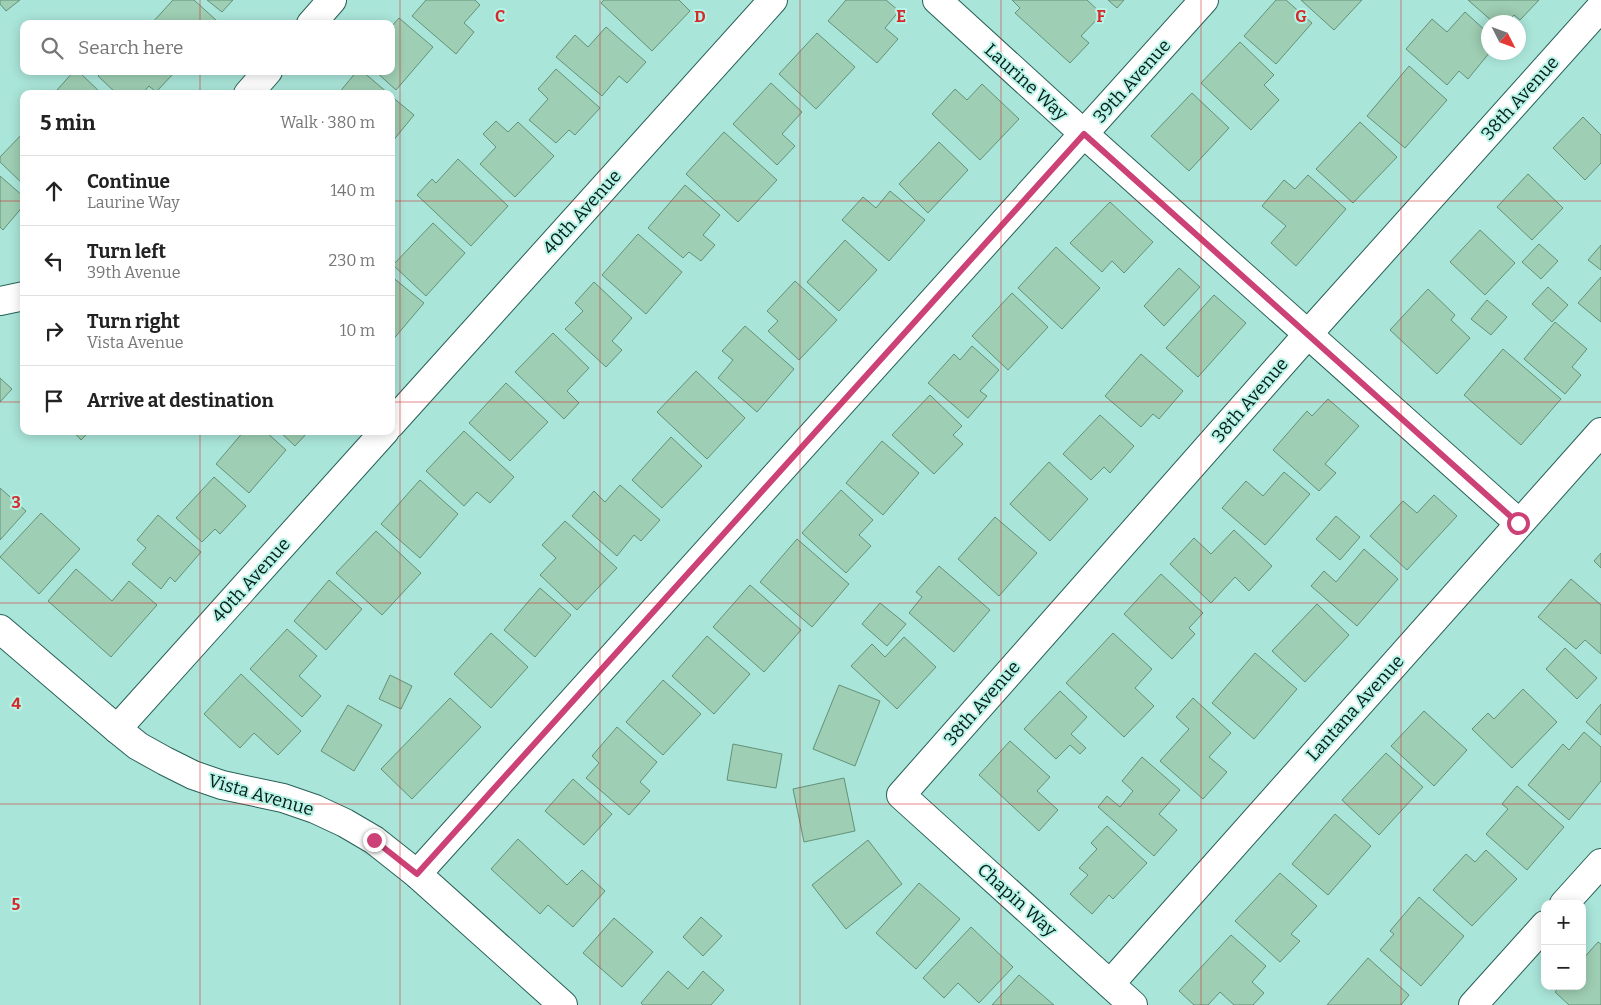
<!DOCTYPE html>
<html lang="en">
<head>
<meta charset="utf-8">
<style>
	:root { --surface:#fff; --page:#f6f6f6; --text:#222; --muted:#767676; --line:#e0e0e0 }
	body { margin:0; font-family:Bitter,serif; background:var(--page); color:var(--text) }
	.controls { position:absolute; right:15px; bottom:15px; display:grid; overflow:hidden; border-radius:10px; box-shadow:0 2px 12px #0003 }
	.controls button { width:45px; height:45px; display:grid; place-items:center; padding:0; border:0; border-bottom:1px solid var(--line); background:var(--surface); color:var(--text); font:25px sans-serif }
	.compass { position:absolute; left:1481px; top:15px; width:45px; height:45px; border-radius:50%; background:var(--surface); box-shadow:0 2px 12px #0003; rotate:132deg }
	.stop { position:absolute; width:15px; height:15px; margin:-11px; border:4px solid #cc4176; border-radius:50%; background:#fff }
	.stop.end { background:#cc4176; border-color:#fff; box-shadow:0 1px 5px #0008 }
	.list { margin:0; padding:0; list-style:none }
	h2 { display:flex; justify-content:space-between; align-items:center; height:65px; margin:0; padding:0 20px; font-size:21px }
	h2 small { font-size:16px; font-weight:400; color:var(--muted) }
	.list li { display:grid; grid-template-columns:32px 1fr auto; gap:15px; align-items:center; box-sizing:border-box; height:70px; padding:0 20px; border-top:1px solid var(--line) }
	.list b { display:block; font-size:19px; white-space:nowrap }
	.list p { margin:0; font-size:16px; white-space:nowrap; color:var(--muted) }
	.list em { font-size:16px; font-style:normal; color:var(--muted) }
	.icon { flex:none; width:28px; height:28px; fill:none; stroke:currentColor; stroke-width:2; stroke-linecap:round; stroke-linejoin:round }
	.map { position:relative; flex:none; width:1601px; height:1005px; overflow:hidden }
	.search { position:absolute; background:var(--surface); box-shadow:0 2px 12px #0003; left:20px; top:20px; width:375px; height:55px; display:flex; align-items:center; gap:12px; box-sizing:border-box; padding:0 18px; border-radius:10px; color:var(--muted); font-size:19px }
	.panel { position:absolute; background:var(--surface); box-shadow:0 2px 12px #0003; left:20px; top:90px; width:375px; height:345px; border-radius:10px }
	.map>svg:first-child { display:block }
	.building { fill:#9eceb3; stroke:#639179 }
	.lines { fill:none; stroke-linecap:round; stroke-linejoin:round }
	.street-casing { stroke:#276057; stroke-width:30 }
	.secondary-casing { stroke:#276057; stroke-width:30 }
	.street { stroke:#fff; stroke-width:28 }
	.secondary { stroke:#fff; stroke-width:28 }
	.route { stroke:#cc4176; stroke-width:6 }
	.grid { fill:none; stroke:#d62828; stroke-width:1; stroke-opacity:0.55 }
	.labels { text-anchor:middle; stroke-width:4; stroke-linejoin:round; paint-order:stroke }
	.street-label { font-size:18px; fill:#051c19; stroke:#b7f3e6 }
	.grid-label { font-size:16px; text-anchor:middle; font-weight:bold; fill:#d62828; stroke:#b7f3e6; stroke-width:4; stroke-linejoin:round; paint-order:stroke }
</style>
</head>
<body>
<div class="map">
<svg width="1601" height="1005" viewBox="0 0 1601 1005">
	<rect width="100%" height="100%" fill="#aae5d9"/>
	<!-- building -->
	<g class="building">
		<path d="M0,0h20l-14,11 -6,-7z"/>
		<path d="M173,0h21l22,20 -4,4h-61z"/>
		<path d="M207,0h26l-11,12z"/>
		<path d="M426,0h49l5,5 -16,18 10,9 -18,22 -44,-38z"/>
		<path d="M604,0h75l11,11 -38,40 -51,-48z"/>
		<path d="M846,0h40l13,11 -14,17 13,11 -21,24 -49,-42z"/>
		<path d="M1012,0h75l15,14 -21,22 8,7 -19,20 -55,-50 5,-5z"/>
		<path d="M1108,0h16l-7,8z"/>
		<path d="M1276,0h10l26,23 -36,41 -32,-28z"/>
		<path d="M1301,0h61l-28,30z"/>
		<path d="M1468,0h71l-19,20 -6,-5 -7,7h-14z"/>
		<path d="M1465,12l23,21v19h2l-22,27 -9,-8 -12,14 -41,-36 26,-30 15,13z"/>
		<path d="M399,18l34,29 -37,43 -21,-19h16v-44z"/>
		<path d="M606,27l40,35 -19,21 -8,-7 -17,20 -46,-39 19,-22 13,12z"/>
		<path d="M817,33l38,34 -39,42 -37,-35z"/>
		<path d="M1240,42l34,33 -10,10 15,15 -28,30 -50,-47z"/>
		<path d="M1409,66l38,34 -42,48 -38,-32z"/>
		<path d="M556,69l44,39 -25,27 -6,-5 -13,13 -27,-23 19,-21 -10,-10z"/>
		<path d="M74,71h4l24,23h-41l-4,-4z"/>
		<path d="M103,71h71l1,1 -19,20 -7,-6 -7,8h-25l-19,-18z"/>
		<path d="M357,71h5l27,23h-51z"/>
		<path d="M771,83l31,29 -20,22 13,12 -18,19 -44,-41z"/>
		<path d="M982,84l37,35 -39,41 -48,-46 23,-25 12,11z"/>
		<path d="M1192,93l37,35 -40,43 -38,-35z"/>
		<path d="M391,96l23,19 -22,27h-1z"/>
		<path d="M1583,117l18,18v28l-16,17 -32,-32z"/>
		<path d="M496,121l12,11 10,-10 36,34 -39,41 -35,-33 16,-17 -13,-13z"/>
		<path d="M1360,122l37,35 -44,46 -37,-34z"/>
		<path d="M24,132v53l-24,-23v-5z"/>
		<path d="M724,132l53,48 -39,42 -52,-48z"/>
		<path d="M939,142l29,28 -40,43 -29,-29z"/>
		<path d="M458,159l50,47 -37,40 -54,-51 15,-16 4,4z"/>
		<path d="M1528,174l35,34 -31,32 -35,-33z"/>
		<path d="M1308,175l38,34 -50,57 -25,-23 15,-17 -24,-20 22,-26 11,9z"/>
		<path d="M0,176l24,21v8l-21,25 -3,-3z"/>
		<path d="M685,185l35,30 -17,20 12,10 -14,16 -12,-9 -6,6 -35,-30z"/>
		<path d="M890,191l35,29 -36,41 -47,-41 21,-23 13,11z"/>
		<path d="M1110,202l43,40 -29,31 -12,-12 -10,11 -32,-29z"/>
		<path d="M433,223l32,30 -39,43 -33,-31z"/>
		<path d="M1480,230l35,33 -30,32 -35,-33z"/>
		<path d="M638,234l44,38 -36,42 -44,-39z"/>
		<path d="M845,240l32,30 -38,41 -32,-29z"/>
		<path d="M1539,244l19,17 -17,18 -19,-17z"/>
		<path d="M1601,245v25l-13,-10z"/>
		<path d="M1056,247l44,41 -38,41 -44,-41z"/>
		<path d="M1179,268l21,19 -36,39 -20,-20z"/>
		<path d="M391,276l33,27 -33,39z"/>
		<path d="M1601,277v45l-23,-19z"/>
		<path d="M795,281l42,39 -38,40 -31,-29 10,-10 -11,-10z"/>
		<path d="M594,282l38,36 -20,23 10,9 -16,17 -41,-38 18,-18 -8,-8z"/>
		<path d="M1548,287l20,18 -16,17 -20,-18z"/>
		<path d="M1428,289l27,26 -4,5 19,18 -33,36 -47,-44z"/>
		<path d="M1012,293l36,34 -40,43 -36,-34z"/>
		<path d="M1214,295l32,28 -48,54 -32,-29z"/>
		<path d="M1487,300l20,17 -16,18 -20,-16z"/>
		<path d="M1555,322l32,27 -15,18 9,8 -16,19 -41,-35z"/>
		<path d="M745,326l49,43 -37,43 -39,-34 15,-18 -11,-9z"/>
		<path d="M553,333l36,35 -22,23 12,12 -15,16 -49,-47z"/>
		<path d="M972,346l27,24 -19,21 7,5 -19,22 -40,-35 26,-29 6,6z"/>
		<path d="M1503,349l58,50 -40,46 -57,-50z"/>
		<path d="M1141,354l42,37 -24,28 -6,-5 -12,13 -36,-31z"/>
		<path d="M696,371l49,47 -38,41 -50,-47z"/>
		<path d="M0,378l12,11 -12,13z"/>
		<path d="M506,383l42,39 -38,39 -41,-38z"/>
		<path d="M930,395l32,31 -9,9 10,9 -29,30 -42,-39z"/>
		<path d="M1328,399l31,27 -34,38 11,9 -17,18 -46,-41 34,-39 5,5z"/>
		<path d="M1100,415l34,31 -24,27 -6,-6 -13,13 -28,-26z"/>
		<path d="M73,431h17l-9,9z"/>
		<path d="M244,431h21l21,19 -37,43 -33,-29z"/>
		<path d="M279,431h30l-14,15z"/>
		<path d="M464,431l50,46 -24,26 -13,-11 -13,14 -38,-35z"/>
		<path d="M671,437l31,29 -40,42 -30,-28z"/>
		<path d="M882,441l37,32 -36,42 -37,-32z"/>
		<path d="M1049,462l39,37 -38,42 -40,-37z"/>
		<path d="M1284,472l26,22 -45,51 -43,-37 24,-27 17,15z"/>
		<path d="M214,477l32,29 -26,28 -5,-5 -13,13 -26,-24z"/>
		<path d="M420,480l38,34 -38,44 -39,-34z"/>
		<path d="M620,485l40,35 -19,21 -7,-6 -17,21 -45,-40 22,-25 11,11z"/>
		<path d="M0,488l26,23 -26,29z"/>
		<path d="M841,490l32,30 -14,15 12,11 -25,27 -44,-40z"/>
		<path d="M1434,495l23,21 -50,54 -37,-34 33,-35 14,12z"/>
		<path d="M41,513l39,36 -41,45 -39,-37z"/>
		<path d="M158,515l43,37 -26,30 -5,-5 -9,12 -29,-25 14,-16 -9,-8z"/>
		<path d="M1336,516l24,21 -20,23 -24,-21z"/>
		<path d="M995,517l42,36 -38,43 -41,-37z"/>
		<path d="M565,521l52,47 -40,42 -37,-35 16,-17 -14,-13z"/>
		<path d="M1234,530l38,36 -23,25 -14,-14 -24,26 -41,-39 24,-26 17,16z"/>
		<path d="M376,531l45,42 -39,42 -46,-42z"/>
		<path d="M797,539l52,45 -37,43 -52,-45z"/>
		<path d="M1364,549l34,30 -41,47 -46,-40 13,-15 12,11z"/>
		<path d="M1601,553v15l-7,-7z"/>
		<path d="M939,566l51,44 -36,42 -45,-39 13,-16 -6,-5z"/>
		<path d="M76,569l36,32 17,-20 28,24 -46,52 -63,-56z"/>
		<path d="M1161,574l42,39 -14,15 6,6 -23,25 -48,-45z"/>
		<path d="M1571,579l30,26v49l-16,-14 -9,9 -38,-32z"/>
		<path d="M329,580l33,29 -36,41 -32,-29z"/>
		<path d="M750,585l51,45 -37,42 -51,-45z"/>
		<path d="M540,588l31,27 -36,42 -31,-27z"/>
		<path d="M880,603l26,21 -19,22 -25,-22z"/>
		<path d="M1317,604l32,31 -44,47 -33,-31z"/>
		<path d="M287,629l30,27 -18,20 22,20 -19,21 -52,-48z"/>
		<path d="M491,633l37,34 -37,41 -37,-34z"/>
		<path d="M1113,633l39,36 -17,19 19,18 -30,31 -58,-54z"/>
		<path d="M707,636l43,38 -36,40 -42,-38z"/>
		<path d="M904,637l32,30 -39,42 -46,-43 21,-22 13,13z"/>
		<path d="M1565,648l32,30 -20,21 -31,-30z"/>
		<path d="M1255,653l42,36 -43,50 -42,-36z"/>
		<path d="M241,674l60,57 -23,24 -24,-22 -14,15 -36,-34z"/>
		<path d="M390,675l22,11 -11,23 -22,-10z"/>
		<path d="M663,680l38,34 -38,41 -37,-33z"/>
		<path d="M839,685l41,16 -25,65 -42,-17z"/>
		<path d="M1523,689l34,33 -45,46 -40,-39 16,-16 6,6z"/>
		<path d="M1060,691l27,26 -16,17 15,14 -6,6 -10,-9 -14,14 -32,-30z"/>
		<path d="M450,698l31,29 -69,72 -31,-30z"/>
		<path d="M1193,698l38,35 -22,24 18,15 -24,27 -43,-38 29,-32 -13,-12z"/>
		<path d="M1601,704v31l-15,-13z"/>
		<path d="M348,705l34,20 -28,46 -33,-20z"/>
		<path d="M1424,711l43,39 -33,36 -43,-40z"/>
		<path d="M617,727l40,35 -17,20 10,9 -21,24 -43,-37 13,-15 -7,-7z"/>
		<path d="M1584,732l17,15v34l-32,39 -41,-35 35,-41 6,6z"/>
		<path d="M1010,741l40,36 -13,14 21,19 -19,21 -60,-56z"/>
		<path d="M733,744l49,10 -6,34 -49,-8z"/>
		<path d="M1386,753l37,34 -44,48 -37,-35z"/>
		<path d="M1142,757l38,33 -21,24 18,16 -23,26 -56,-49 9,-11 13,11 13,-16 -11,-10z"/>
		<path d="M844,778l11,53 -51,11 -11,-53z"/>
		<path d="M573,779l39,35 -28,31 -39,-34z"/>
		<path d="M1517,786l47,41 -37,43 -41,-36 22,-25 -6,-5z"/>
		<path d="M1335,814l36,32 -43,49 -36,-31z"/>
		<path d="M1107,826l40,37 -34,36 -4,-4 -17,19 -22,-20 18,-19 -9,-7 18,-19 -6,-6z"/>
		<path d="M518,839l49,46 15,-15 23,21 -32,36 -25,-22 -8,9 -49,-45z"/>
		<path d="M868,840l34,44 -56,45 -34,-44z"/>
		<path d="M1486,850l31,29 -45,47 -39,-36 33,-36 9,8z"/>
		<path d="M1280,873l37,33 -26,28 9,7 -20,21 -45,-41z"/>
		<path d="M919,883l41,36 -44,50 -40,-36z"/>
		<path d="M1419,897l45,39 -43,50 -41,-36 14,-16 -4,-3z"/>
		<path d="M701,917l21,19 -19,20 -20,-19z"/>
		<path d="M614,918l39,34 -31,35 -39,-34z"/>
		<path d="M971,927l42,40 -34,36 -21,-20 -14,15 -21,-20z"/>
		<path d="M1231,935l35,31 -14,16 12,11 -11,12h-19l-14,-13 -12,13h-14l-15,-14z"/>
		<path d="M1598,942l3,2v61h-32l-14,-13 5,-6h22v-26z"/>
		<path d="M1368,958l41,37 -8,10h-74z"/>
		<path d="M668,971l20,18 15,-18 21,19 -13,15h-68l-2,-2z"/>
		<path d="M1019,975l35,30h-62z"/>
	</g>
	<g class="lines">
		<defs>
			<g id="street">
				<path d="M937,0l147,134 435,389"/>
				<path d="M391,424l382,-424"/>
				<path d="M0,629l117,100 21,17 27,15 28,14 29,10 61,13 32,11 30,14 29,17 43,34 146,131"/>
				<path d="M117,729l268,-298"/>
				<path d="M417,874l787,-874"/>
				<path d="M1564,904l37,-41"/>
				<path d="M1110,984l491,-552"/>
				<path d="M1133,1005l-232,-210 407,-461 293,-327"/>
				<path d="M1473,1005l72,-80"/>
			</g>
			<g id="secondary">
				<path d="M311,24l21,-24"/>
				<path d="M248,94l20,-23"/>
				<path d="M0,301l24,-5"/>
			</g>
		</defs>
		<!-- street casing -->
		<use href="#street" class="street-casing"/>
		<!-- secondary casing -->
		<use href="#secondary" class="secondary-casing"/>
		<!-- street -->
		<use href="#street" class="street"/>
		<!-- secondary -->
		<use href="#secondary" class="secondary"/>
	</g>
	<g class="lines">
		<!-- route -->
		<path class="route" d="M374,840l43,34 667,-740 434,389"/>
	</g>
	<!-- grid -->
	<path class="grid" d="M200,0v24M400,0v1005M600,0v1005M800,0v1005M1001,0v1005M1201,0v1005M1401,0v1005M200,71v23M0,201h24M391,201h1210M0,402h24M391,402h1210M200,431v574M0,603h1601M0,804h1601"/>
	<g class="labels">
		<!-- street labels -->
		<g class="street-label">
			<text transform="translate(1132 81) rotate(-48)" y="6">39th Avenue</text>
			<text transform="translate(1026 82) rotate(42)" y="6">Laurine Way</text>
			<text transform="translate(1520 98) rotate(-48)" y="6">38th Avenue</text>
			<text transform="translate(582 212) rotate(-48)" y="6">40th Avenue</text>
			<text transform="translate(1250 400) rotate(-49)" y="6">38th Avenue</text>
			<text transform="translate(251 580) rotate(-48)" y="6">40th Avenue</text>
			<text transform="translate(982 703) rotate(-49)" y="6">38th Avenue</text>
			<text transform="translate(1355 708) rotate(-48)" y="6">Lantana Avenue</text>
			<text transform="translate(261 795) rotate(16)" y="6">Vista Avenue</text>
			<text transform="translate(1017 900) rotate(42)" y="6">Chapin Way</text>
		</g>
	</g>
	<g class="grid-label">
		<text x="500" y="22">C</text>
		<text x="700" y="22">D</text>
		<text x="901" y="22">E</text>
		<text x="1101" y="22">F</text>
		<text x="1301" y="22">G</text>
		<text x="16" y="508">3</text>
		<text x="16" y="709">4</text>
		<text x="16" y="910">5</text>
	</g>
</svg>
<div class="controls">
<button>+</button>
<button>−</button>
</div>
<svg class="compass" viewBox="-18 -18 36 36"><path d="M0-13l5 13h-10z" fill="#e53935"/><path d="M0 13l5-13h-10z" fill="#767676"/></svg>
<div class="stop" style="left:1518px;top:523px"></div>
<div class="stop end" style="left:374px;top:840px"></div>
<div class="search"><svg class="icon" aria-label="search" viewBox="0 0 24 24"><circle cx="10" cy="10" r="6"/><path d="M15 15l6 6"/></svg>Search here</div>
<section class="panel">
<h2>5 min<small>Walk · 380 m</small></h2>
<ul class="list">
<li><svg class="icon" aria-label="ahead" viewBox="0 0 24 24"><path d="M12 20V5M6 11l6-6 6 6"/></svg><div><b>Continue</b><p>Laurine Way</p></div><em>140 m</em></li>
<li><svg class="icon" aria-label="left" viewBox="0 0 24 24"><path d="M17 20v-9H6M10 6l-5 5 5 5"/></svg><div><b>Turn left</b><p>39th Avenue</p></div><em>230 m</em></li>
<li><svg class="icon" aria-label="right" viewBox="0 0 24 24"><path d="M7 20v-9h11M14 6l5 5-5 5"/></svg><div><b>Turn right</b><p>Vista Avenue</p></div><em>10 m</em></li>
<li><svg class="icon" aria-label="arrive" viewBox="0 0 24 24"><path d="M6 21V4h12l-3 4 3 4H6"/></svg><div><b>Arrive at destination</b></div></li>
</ul>
</section>
</div>
</body>
</html>
